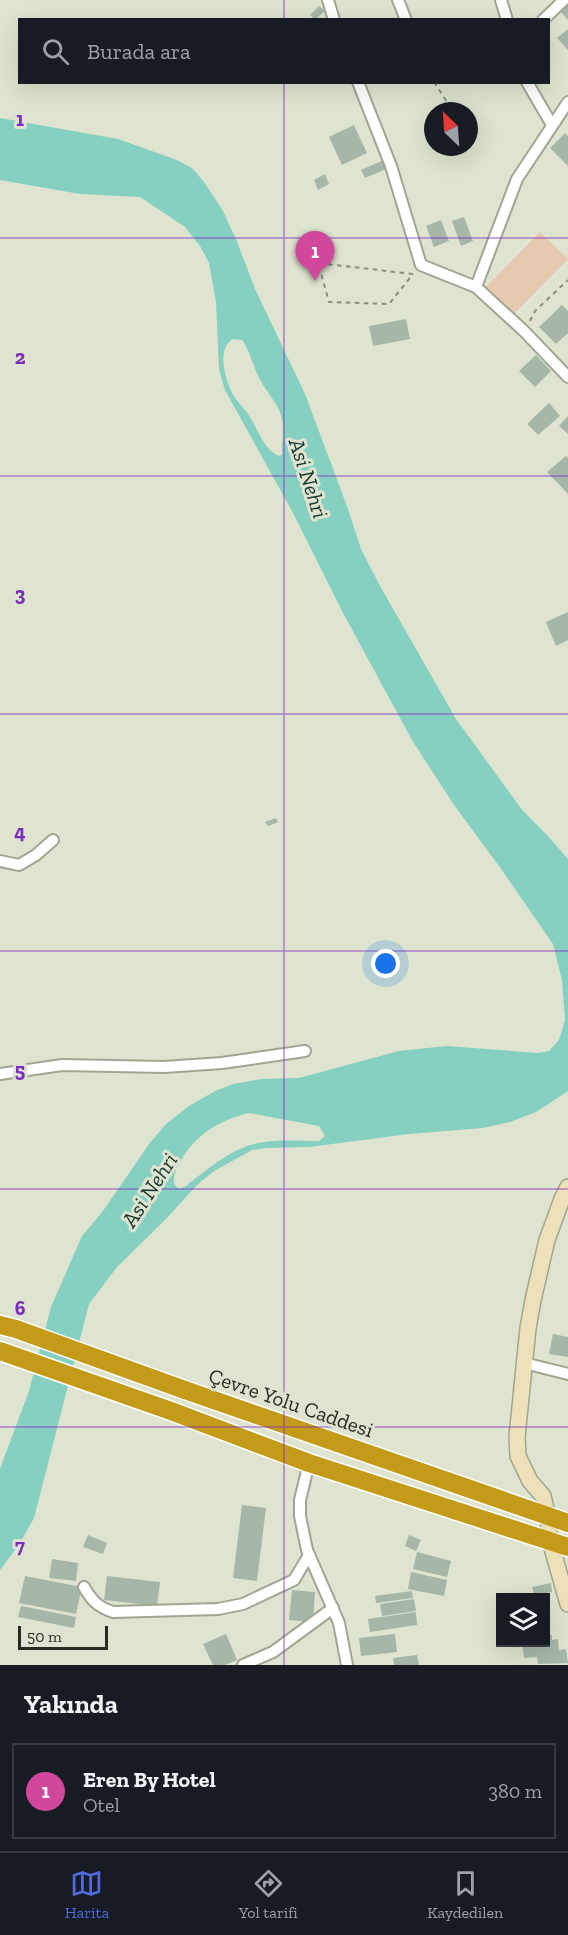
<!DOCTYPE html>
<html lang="tr">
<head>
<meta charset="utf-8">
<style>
	:root { --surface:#171b24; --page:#242831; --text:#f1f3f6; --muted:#9ea1a6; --line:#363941; --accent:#5169df }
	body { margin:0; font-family:"Zilla Slab",serif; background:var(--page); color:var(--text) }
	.controls { position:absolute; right:18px; bottom:18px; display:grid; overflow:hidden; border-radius:0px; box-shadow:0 6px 24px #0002 }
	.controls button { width:54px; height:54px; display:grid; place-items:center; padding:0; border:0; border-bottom:2px solid var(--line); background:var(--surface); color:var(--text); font:30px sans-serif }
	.compass { position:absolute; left:424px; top:102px; width:54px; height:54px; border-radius:50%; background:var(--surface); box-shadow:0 6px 24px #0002; rotate:335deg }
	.scale { position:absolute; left:18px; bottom:15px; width:90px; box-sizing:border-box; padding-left:6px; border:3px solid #292b23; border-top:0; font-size:16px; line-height:21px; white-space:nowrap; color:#292b23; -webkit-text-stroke:4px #dee4cf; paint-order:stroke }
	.you { position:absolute; left:386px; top:964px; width:21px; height:21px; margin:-15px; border:4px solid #fff; border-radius:50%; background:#1a73e8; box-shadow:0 0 0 9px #1a73e833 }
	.badge { display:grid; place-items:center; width:39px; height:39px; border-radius:50%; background:var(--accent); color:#fff; font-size:20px; font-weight:700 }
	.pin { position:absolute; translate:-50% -50px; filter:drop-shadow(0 2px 3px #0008) }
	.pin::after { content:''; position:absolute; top:32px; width:21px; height:18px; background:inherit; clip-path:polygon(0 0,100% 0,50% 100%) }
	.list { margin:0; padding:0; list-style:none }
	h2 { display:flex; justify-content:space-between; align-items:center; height:78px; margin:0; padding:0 24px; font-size:26px }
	h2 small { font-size:20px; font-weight:400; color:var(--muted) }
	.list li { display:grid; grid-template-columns:39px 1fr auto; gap:18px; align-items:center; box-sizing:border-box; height:96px; margin:0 12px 12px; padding:0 12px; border:2px solid var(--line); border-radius:0px }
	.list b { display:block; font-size:22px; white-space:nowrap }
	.list p { margin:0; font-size:20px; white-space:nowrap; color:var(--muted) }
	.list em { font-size:20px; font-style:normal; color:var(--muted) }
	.icon { flex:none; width:33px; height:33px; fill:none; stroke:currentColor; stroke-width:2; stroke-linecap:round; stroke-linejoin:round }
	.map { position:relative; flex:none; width:568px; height:1665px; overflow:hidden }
	.search { position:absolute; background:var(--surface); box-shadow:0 6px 24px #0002; left:18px; right:18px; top:18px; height:66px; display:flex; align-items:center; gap:15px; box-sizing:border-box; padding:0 21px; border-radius:0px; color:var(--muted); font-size:22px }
	.sheet { height:186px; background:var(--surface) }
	nav { display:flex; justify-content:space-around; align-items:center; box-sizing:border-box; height:84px; border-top:2px solid var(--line); background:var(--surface); font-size:16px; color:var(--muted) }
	nav a { display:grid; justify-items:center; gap:3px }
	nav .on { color:var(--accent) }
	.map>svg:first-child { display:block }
	.green { fill:#e7c8b1 }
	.water { fill:#86d0c1; fill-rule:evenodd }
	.building { fill:#a6b7a9 }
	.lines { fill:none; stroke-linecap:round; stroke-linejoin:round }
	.street-casing { stroke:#a1a693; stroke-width:14 }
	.secondary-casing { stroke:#a1a693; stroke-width:18 }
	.highway-casing { stroke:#fff; stroke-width:21 }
	.path { stroke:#8b8f80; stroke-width:2; stroke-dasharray:4.5 4.5; stroke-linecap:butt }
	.street { stroke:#fff; stroke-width:10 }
	.secondary { stroke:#ede1ba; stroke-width:15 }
	.highway { stroke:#c39b18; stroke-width:18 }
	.grid { fill:none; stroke:#7b2cbf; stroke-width:1.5; stroke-opacity:0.55 }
	.labels { text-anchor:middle; stroke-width:6; stroke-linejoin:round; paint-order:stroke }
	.street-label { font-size:21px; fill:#292b23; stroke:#dee4cf }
	.water-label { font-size:22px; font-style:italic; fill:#143731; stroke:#dee4cf }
	.grid-label { font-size:20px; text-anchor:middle; font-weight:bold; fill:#7b2cbf; stroke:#dee4cf; stroke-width:6; stroke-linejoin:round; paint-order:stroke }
</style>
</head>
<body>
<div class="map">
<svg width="568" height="1665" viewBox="0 0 568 1665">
	<rect width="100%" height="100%" fill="#dee4cf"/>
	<!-- green -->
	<path class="green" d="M540,232l28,27 -55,56 -28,-27z"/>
	<!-- water -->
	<path class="water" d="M0,118l118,21 59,21 15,8 12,14 19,29 13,28 19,50 50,105 43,115 13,40 19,37 76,133 67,92 24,24 21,24v232l-32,21 -26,10 -27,6 -74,6 -100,13 -42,1 -15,2 -38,21 -17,14 -31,34 -49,48 -28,37 -55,214 -14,25 -20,27v-101l29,-78 22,-84 31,-71 21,-25 46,-67 17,-20 23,-18 26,-15 18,-7 28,-5 38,-1 100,-27 48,-5 91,7 11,-2 10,-11 6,-20 -3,-40 -9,-36 -54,-78 -45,-61 -42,-65 -70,-129 -49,-98 -68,-123 -6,-21 -3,-67 -7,-39 -9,-17 -15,-19 -45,-30 -60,-3 -80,-14zM233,339l9,1c10,14 11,29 20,43 7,13 18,22 20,37 2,11 0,23 0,34l-2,2c-16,-5 -22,-27 -30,-39 -4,-7 -10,-12 -15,-19 -9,-14 -20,-49 -2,-59zM249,1113l70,13 6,10 -6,5c-20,0 -41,-2 -61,2 -26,5 -52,27 -72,43l-7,3 -5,-5c-1,-10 3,-18 9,-27 16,-25 38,-37 66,-44z"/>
	<!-- building -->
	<g class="building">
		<path d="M568,4v16l-8,-9z"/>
		<path d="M319,6l6,5 -10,9 -5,-5z"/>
		<path d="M568,29v21l-11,-12z"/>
		<path d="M354,125l13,28 -25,12 -13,-28z"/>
		<path d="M565,133l3,3v30l-18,-18z"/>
		<path d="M382,161l4,8 -21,9 -4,-8z"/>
		<path d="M325,174l4,10 -11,6 -4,-10z"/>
		<path d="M464,217l9,24 -12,5 -9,-25z"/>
		<path d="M441,220l8,21 -15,6 -8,-21z"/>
		<path d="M562,305l6,6v22l-12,11 -17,-17z"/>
		<path d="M406,319l4,20 -37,7 -4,-20z"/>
		<path d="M536,355l15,16 -16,16 -16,-16z"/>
		<path d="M549,403l11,13 -22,19 -11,-11z"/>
		<path d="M568,416v18l-9,-8z"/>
		<path d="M566,456l2,2v36l-21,-22z"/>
		<path d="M568,612v28l-12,6 -10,-24z"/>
		<path d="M276,818l2,4 -10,4 -3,-4z"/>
		<path d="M553,1334l15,3v20l-19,-3z"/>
		<path d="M242,1505l24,3 -9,73 -24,-3z"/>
		<path d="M88,1535l19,8 -4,11 -20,-7z"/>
		<path d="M409,1535l12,5 -5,11 -11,-5z"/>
		<path d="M417,1552l34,9 -4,16 -34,-8z"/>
		<path d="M52,1559l26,4 -2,18 -27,-3z"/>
		<path d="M411,1572l36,8 -3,16 -36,-7z"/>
		<path d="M25,1576l57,11 -6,27 -57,-11z"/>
		<path d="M107,1576l53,6 -3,24 -53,-6z"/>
		<path d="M551,1583l1,9 -18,3 -2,-8z"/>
		<path d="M292,1590l23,2 -2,30 -24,-2z"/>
		<path d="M412,1591l1,7 -37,5 -1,-7z"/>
		<path d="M414,1599l2,12 -34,5 -2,-12z"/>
		<path d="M21,1606l55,11 -2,11 -56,-11z"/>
		<path d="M416,1612l1,13 -47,7 -2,-13z"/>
		<path d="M226,1634l11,26 -12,5h-12l-10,-21z"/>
		<path d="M395,1634l2,18 -36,4 -2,-18z"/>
		<path d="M552,1635v5l6,-1 1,11 7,-1 2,14 -30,1 -1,-7 -13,1 -2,-15 24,-1v-6z"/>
		<path d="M417,1655l2,10h-25l-1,-7z"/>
	</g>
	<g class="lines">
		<defs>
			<g id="street">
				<path d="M328,0l6,20"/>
				<path d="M398,0l8,20"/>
				<path d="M501,0l6,20"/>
				<path d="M543,20l21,-20"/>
				<path d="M358,82l33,84 30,99 55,22 48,44 44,46"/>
				<path d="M527,82l25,43"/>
				<path d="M476,287l41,-108 51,-77"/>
				<path d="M0,861l19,4 17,-10 17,-15"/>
				<path d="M0,1074l62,-9 102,2 58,-4 83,-12"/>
				<path d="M524,1363l44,11"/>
				<path d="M309,1463l-9,37v16l7,34 32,73 8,42"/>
				<path d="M84,1587c8,14 14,20 29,25l105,-3 25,-5 51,-24 15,-25"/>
				<path d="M243,1665l30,-13 60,-44"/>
			</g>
			<path id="secondary" d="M568,1187l-6,12 -15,41 -14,60 -5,28 -11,109 1,19 12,25 13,15 5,21 2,24 18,63"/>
			<g id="highway">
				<path d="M0,1325l16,4 166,60 386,134"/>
				<path d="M0,1351l171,60 138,52 259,84"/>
			</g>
		</defs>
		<!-- street casing -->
		<use href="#street" class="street-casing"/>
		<!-- secondary casing -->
		<use href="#secondary" class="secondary-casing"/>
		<!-- highway casing -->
		<use href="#highway" class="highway-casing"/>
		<!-- path -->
		<g class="path">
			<path d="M434,82l15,23"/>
			<path d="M413,274l-95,-11 11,39 60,2 24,-30"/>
			<path d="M530,321l5,-10 33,-31"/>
		</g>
		<!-- street -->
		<use href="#street" class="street"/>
		<!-- secondary -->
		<use href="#secondary" class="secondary"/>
		<!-- highway -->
		<use href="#highway" class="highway"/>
	</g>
	<!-- grid -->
	<path class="grid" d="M284,0v20M284,82v1583M0,238h568M0,476h568M0,714h568M0,951h568M0,1189h568M0,1427h568"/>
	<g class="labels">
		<!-- street labels -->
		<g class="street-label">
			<text transform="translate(291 1403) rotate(19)" y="7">Çevre Yolu Caddesi</text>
		</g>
		<!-- water labels -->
		<g class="water-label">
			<text transform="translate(309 478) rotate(72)" y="8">Asi Nehri</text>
			<text transform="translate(149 1190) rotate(-57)" y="8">Asi Nehri</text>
		</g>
	</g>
	<g class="grid-label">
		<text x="20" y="126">1</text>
		<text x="20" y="364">2</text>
		<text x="20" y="601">3</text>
		<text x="20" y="839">4</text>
		<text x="20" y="1077">5</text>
		<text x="20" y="1315">6</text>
		<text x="20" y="1553">7</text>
	</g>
</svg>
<div class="controls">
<button><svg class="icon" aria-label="layers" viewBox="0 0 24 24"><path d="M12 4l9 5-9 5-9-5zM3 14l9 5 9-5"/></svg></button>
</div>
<svg class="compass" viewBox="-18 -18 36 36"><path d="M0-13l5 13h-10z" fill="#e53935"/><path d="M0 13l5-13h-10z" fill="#9ea1a6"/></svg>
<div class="scale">50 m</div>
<div class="you"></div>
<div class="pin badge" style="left:315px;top:281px;background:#d1479c">1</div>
<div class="search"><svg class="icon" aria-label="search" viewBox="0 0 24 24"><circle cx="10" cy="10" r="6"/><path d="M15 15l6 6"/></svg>Burada ara</div>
</div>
<section class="sheet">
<h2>Yakında<small></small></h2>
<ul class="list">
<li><span class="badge" style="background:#d1479c">1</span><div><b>Eren By Hotel</b><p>Otel</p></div><em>380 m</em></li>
</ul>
</section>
<nav>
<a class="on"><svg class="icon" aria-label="map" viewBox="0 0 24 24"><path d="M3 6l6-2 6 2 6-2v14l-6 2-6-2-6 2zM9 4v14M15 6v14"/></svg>Harita</a>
<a><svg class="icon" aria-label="directions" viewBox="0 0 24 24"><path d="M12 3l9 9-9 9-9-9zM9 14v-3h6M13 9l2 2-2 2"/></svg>Yol tarifi</a>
<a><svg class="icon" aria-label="saved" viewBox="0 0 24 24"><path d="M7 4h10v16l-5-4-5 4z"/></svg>Kaydedilen</a>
</nav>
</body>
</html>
